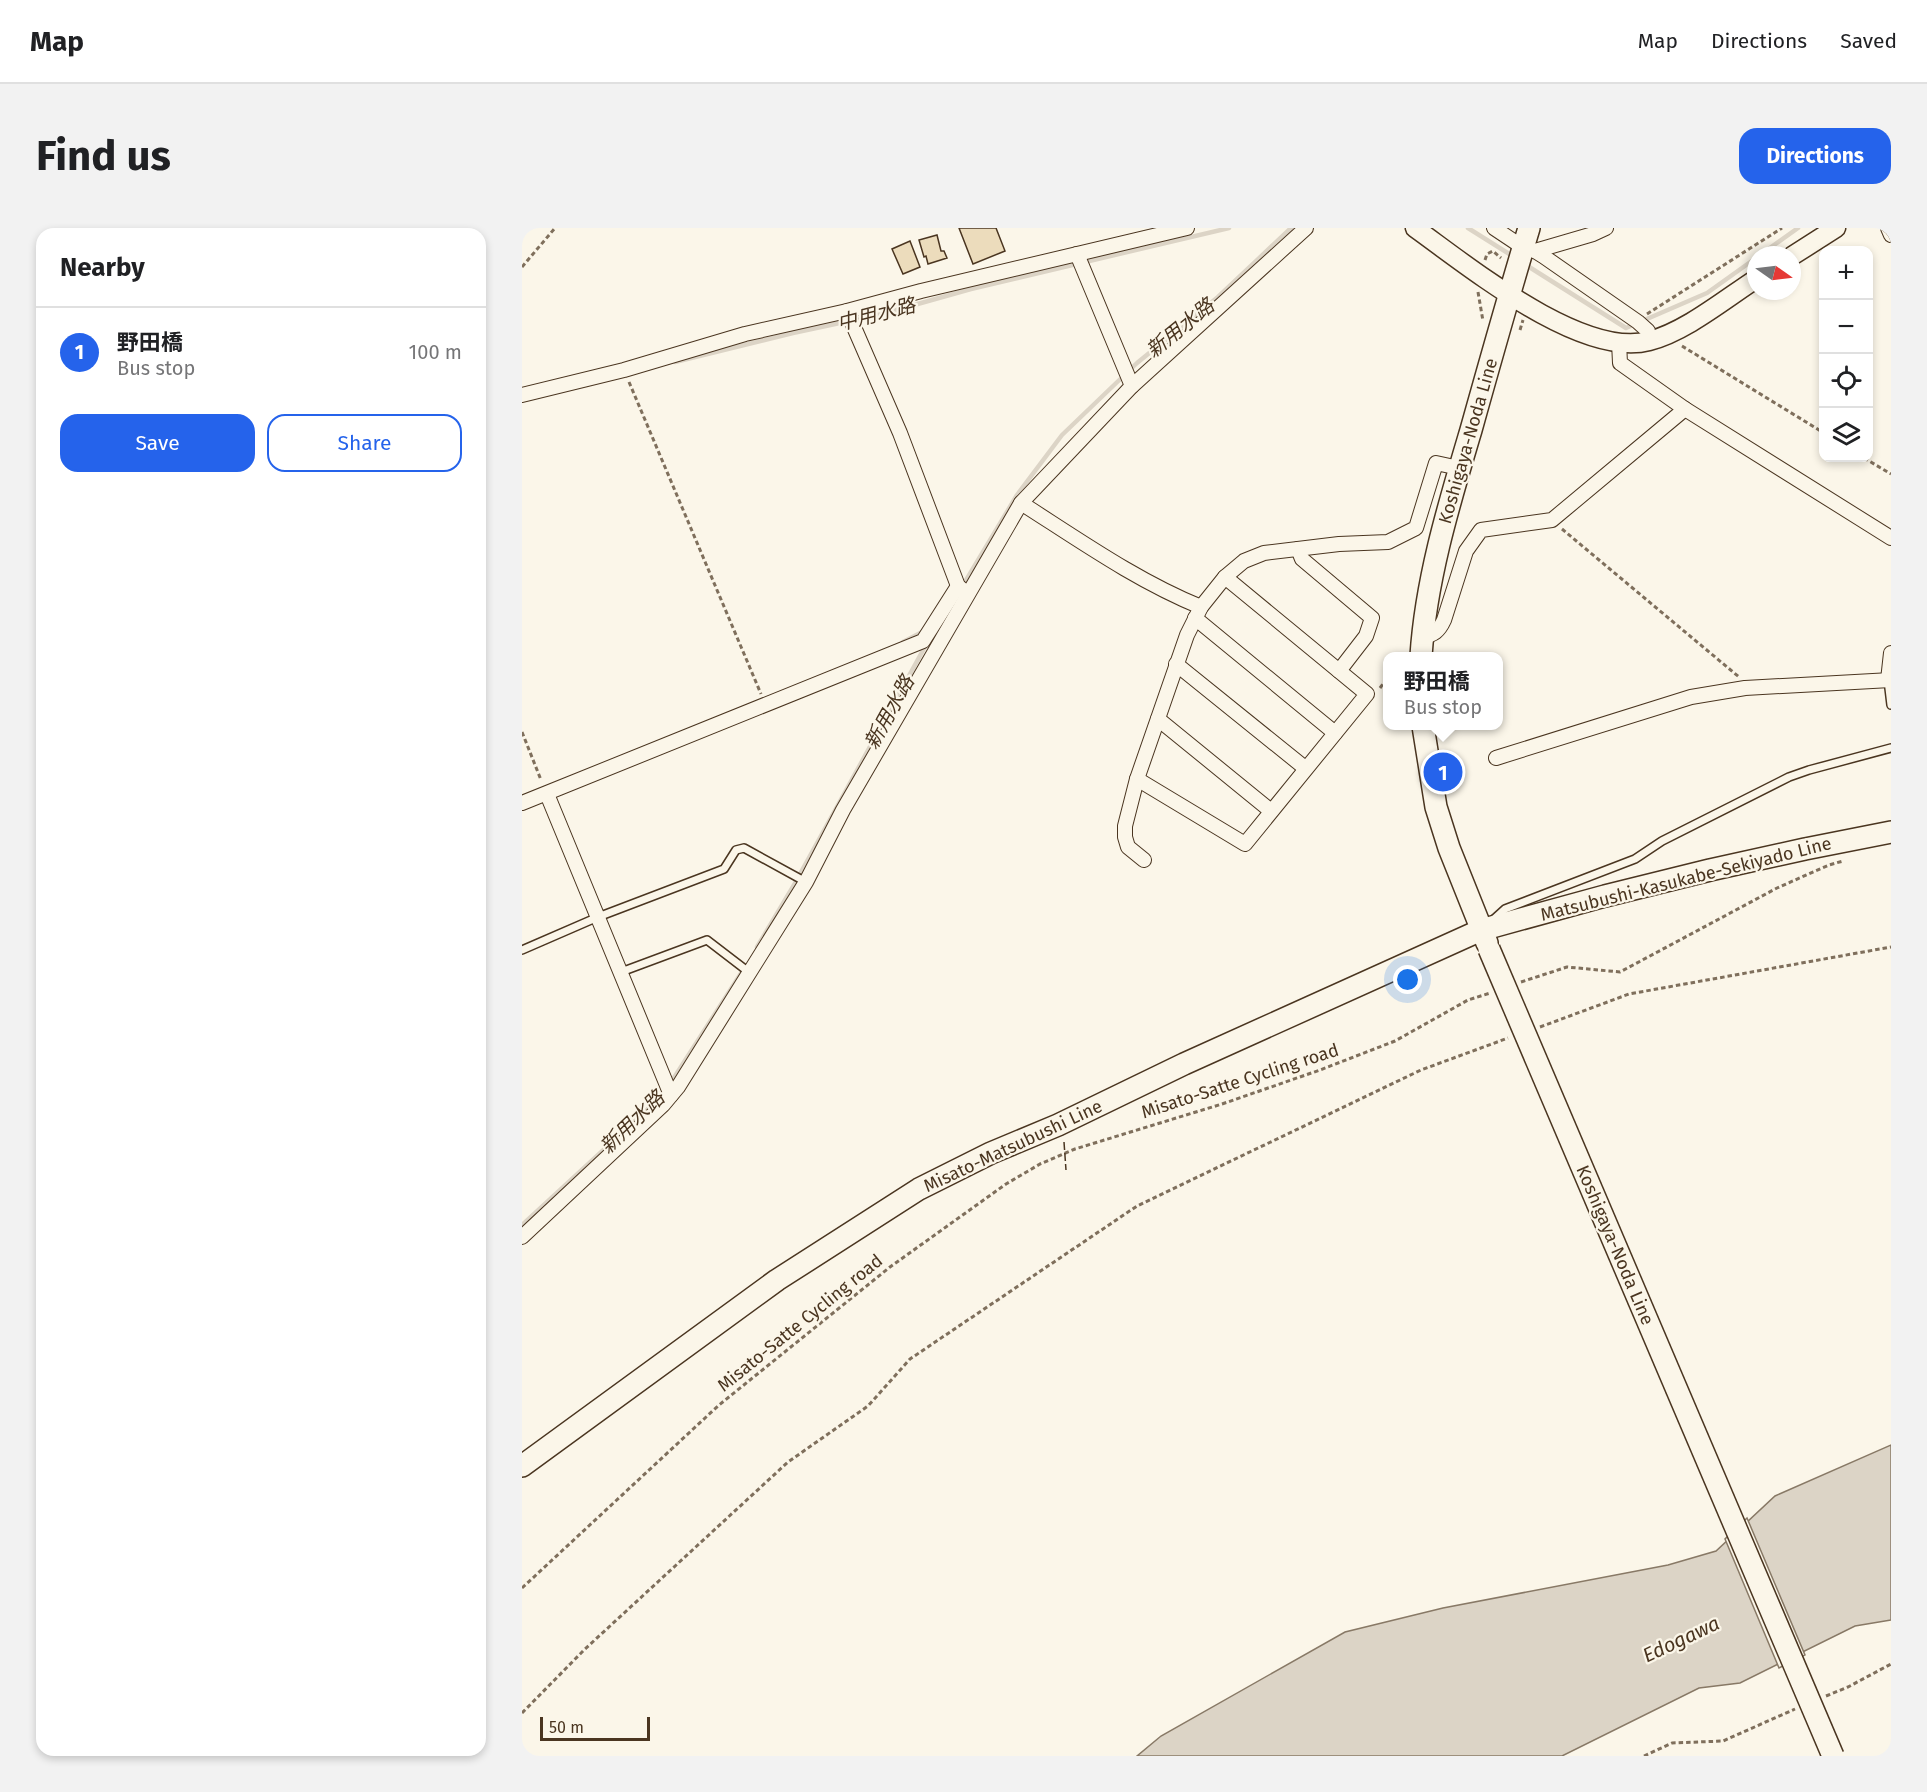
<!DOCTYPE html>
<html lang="en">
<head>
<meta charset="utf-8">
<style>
	:root { --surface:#fff; --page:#f2f2f2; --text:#202124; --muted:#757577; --line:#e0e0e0; --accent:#2563eb }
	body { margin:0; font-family:"Fira Sans","Noto Sans JP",sans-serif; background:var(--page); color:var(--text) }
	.controls { position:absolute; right:18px; top:18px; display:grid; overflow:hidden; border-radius:12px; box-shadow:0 3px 9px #0003 }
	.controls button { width:54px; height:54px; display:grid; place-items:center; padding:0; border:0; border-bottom:2px solid var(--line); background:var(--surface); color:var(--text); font:30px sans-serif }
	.compass { position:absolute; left:1225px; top:18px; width:54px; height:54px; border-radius:50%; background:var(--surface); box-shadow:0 3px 9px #0003; rotate:104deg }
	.scale { position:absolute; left:18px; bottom:15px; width:110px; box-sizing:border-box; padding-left:6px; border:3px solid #4a3520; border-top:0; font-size:16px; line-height:21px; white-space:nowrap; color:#4a3520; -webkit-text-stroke:4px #fbf6e9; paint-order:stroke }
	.you { position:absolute; left:886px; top:752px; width:21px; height:21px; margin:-15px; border:4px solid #fff; border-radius:50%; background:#1a73e8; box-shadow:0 0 0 9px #1a73e833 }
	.badge { display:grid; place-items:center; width:39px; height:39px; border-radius:50%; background:var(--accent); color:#fff; font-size:20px; font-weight:700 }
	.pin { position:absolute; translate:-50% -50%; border:3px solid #fff; box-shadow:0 2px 6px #0006 }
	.popup { position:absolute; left:861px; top:424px; width:120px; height:78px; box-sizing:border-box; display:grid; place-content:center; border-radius:12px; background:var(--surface); filter:drop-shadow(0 2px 4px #0005); font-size:20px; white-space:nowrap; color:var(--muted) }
	.popup b { font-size:22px; color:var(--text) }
	.popup::after { content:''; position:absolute; left:50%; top:100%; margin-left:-12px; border:12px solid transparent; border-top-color:var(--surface) }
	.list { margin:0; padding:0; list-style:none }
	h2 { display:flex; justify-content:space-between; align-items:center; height:78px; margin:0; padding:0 24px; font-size:26px }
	h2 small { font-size:20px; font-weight:400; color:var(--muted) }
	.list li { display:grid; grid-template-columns:39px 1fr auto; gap:18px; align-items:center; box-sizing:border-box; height:90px; padding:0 24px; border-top:2px solid var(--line) }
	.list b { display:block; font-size:22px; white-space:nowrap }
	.list p { margin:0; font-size:20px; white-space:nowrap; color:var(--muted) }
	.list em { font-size:20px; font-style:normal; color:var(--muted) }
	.actions { display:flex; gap:12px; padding:18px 24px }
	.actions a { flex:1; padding:14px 0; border:2px solid var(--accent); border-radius:18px; text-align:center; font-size:21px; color:var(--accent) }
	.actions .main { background:var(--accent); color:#fff }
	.icon { flex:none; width:33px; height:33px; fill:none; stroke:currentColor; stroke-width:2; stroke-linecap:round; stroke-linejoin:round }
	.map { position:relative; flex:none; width:1369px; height:1528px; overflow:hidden; border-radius:18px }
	header { display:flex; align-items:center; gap:36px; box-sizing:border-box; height:84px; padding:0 30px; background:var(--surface); border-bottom:2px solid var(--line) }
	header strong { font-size:28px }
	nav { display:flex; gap:33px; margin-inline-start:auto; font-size:21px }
	.intro { display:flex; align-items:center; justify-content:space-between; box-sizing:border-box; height:144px; padding:0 36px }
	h1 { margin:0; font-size:42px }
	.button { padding:15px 27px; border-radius:18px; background:var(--accent); color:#fff; font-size:21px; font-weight:700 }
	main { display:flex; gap:36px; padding:0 36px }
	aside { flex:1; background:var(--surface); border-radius:18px; box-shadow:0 3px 9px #0003 }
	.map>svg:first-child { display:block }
	.water { fill:#dcd4c6; stroke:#887966; stroke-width:1.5 }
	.pier { fill:#fbf6e9; stroke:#887966; stroke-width:1.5 }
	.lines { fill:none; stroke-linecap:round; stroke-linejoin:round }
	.stream { stroke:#dcd4c6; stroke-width:4.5 }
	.building { fill:#ecdcbc; stroke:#4a3520; stroke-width:1.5 }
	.lane-casing { stroke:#4a3520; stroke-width:10 }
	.street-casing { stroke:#4a3520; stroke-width:16 }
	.secondary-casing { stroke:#4a3520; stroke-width:21 }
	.primary-casing { stroke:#4a3520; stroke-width:24 }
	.path { stroke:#7f6f5c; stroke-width:3; stroke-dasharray:4.5 3; stroke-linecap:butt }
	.lane { stroke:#fbf6e9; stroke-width:7 }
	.street { stroke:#fbf6e9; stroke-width:14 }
	.secondary { stroke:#fbf6e9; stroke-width:18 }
	.primary { stroke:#fbf6e9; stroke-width:21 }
	.primary-bridge-casing { stroke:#4a3520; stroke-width:24; stroke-linecap:butt }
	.primary-bridge { stroke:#fbf6e9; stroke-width:21 }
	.fence { stroke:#4a3520; stroke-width:1.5; stroke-dasharray:8 3; stroke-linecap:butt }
	.labels { text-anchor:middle; stroke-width:4.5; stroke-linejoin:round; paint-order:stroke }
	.street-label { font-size:18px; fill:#4a3520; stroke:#fbf6e9 }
	.water-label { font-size:20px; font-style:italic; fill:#4a3520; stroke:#fbf6e9 }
</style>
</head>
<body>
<header>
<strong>Map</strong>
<nav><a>Map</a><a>Directions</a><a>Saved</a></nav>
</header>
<div class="intro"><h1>Find us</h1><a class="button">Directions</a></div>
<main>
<aside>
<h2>Nearby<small></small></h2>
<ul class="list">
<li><span class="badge">1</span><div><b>野田橋</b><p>Bus stop</p></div><em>100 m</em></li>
</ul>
<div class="actions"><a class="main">Save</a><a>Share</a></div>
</aside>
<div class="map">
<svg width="1369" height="1528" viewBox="0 0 1369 1528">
	<rect width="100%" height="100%" fill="#fbf6e9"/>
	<!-- water -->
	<path class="water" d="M1369,1217v175l-36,6 -115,57 -41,5 -137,68h-425l24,-20 184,-104 98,-24 225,-43 48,-14 59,-55z"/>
	<!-- pier -->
	<path class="pier" d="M1225,1290l58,137 -26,13 -54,-129z"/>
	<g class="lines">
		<!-- stream -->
		<g class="stream">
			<path d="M946,0l46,29"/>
			<path d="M1238,27l38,-27"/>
			<path d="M1004,37l100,63 81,-35 49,-35"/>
			<path d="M153,134l118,-29 89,-19 89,-25 258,-61"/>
			<path d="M440,359l55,-92 45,-60 75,-72 81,-66 73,-69"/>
			<path d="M381,414l21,-11"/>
			<path d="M235,719l37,-62 133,-242"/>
			<path d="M148,856l75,-117"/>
			<path d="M0,997l140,-129"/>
		</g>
	</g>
	<!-- building -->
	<g class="building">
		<path d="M437,0h37l9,23 -32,13z"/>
		<path d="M415,7l4,16h3l3,7 -19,6 -2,-8 -2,1 -5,-17z"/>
		<path d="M388,13l10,26 -17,7 -11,-25z"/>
	</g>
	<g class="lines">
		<defs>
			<g id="lane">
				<path d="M1366,452l3,25"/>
				<path d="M972,691l11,-10 130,-50 27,-18 127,-64 20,-7 82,-22"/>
				<path d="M0,722l76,-33 126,-48 12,-19 8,-2 62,34"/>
				<path d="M99,744l86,-32 43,33"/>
			</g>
			<g id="street">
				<path d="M972,0l30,20 11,3 8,5 95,66 10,9 -1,11"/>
				<path d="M1366,0l3,7"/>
				<path d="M1013,23l58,-17 13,-6"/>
				<path d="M555,26l55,132"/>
				<path d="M325,83l53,122 58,153 6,5"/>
				<path d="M1097,114l1,21 65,46 206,129"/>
				<path d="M0,167l102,-25 121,-36 102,-23 74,-20 266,-63"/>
				<path d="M499,275c58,37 116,78 180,104"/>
				<path d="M776,321l4,10 70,59 -6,18 -27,35"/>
				<path d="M673,390l140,115"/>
				<path d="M900,409c12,-2 17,-6 22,-17l22,-69 15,-21 71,-10 133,-111"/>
				<path d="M654,436l129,104"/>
				<path d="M1366,452l3,-27"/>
				<path d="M636,491l113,92"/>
				<path d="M974,530l195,-61 54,-9 146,-8"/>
				<path d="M615,551l108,65 122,-150 -142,-117"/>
				<path d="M25,566l124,301"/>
				<path d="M0,575l401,-162 35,-55"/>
				<path d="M622,632l-16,-13 -3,-10v-11l12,-47 50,-144 14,-28 24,-30 19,-16 20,-8 75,-9 49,-2 28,-14 20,-65 23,5"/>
				<path d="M0,1009l141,-132 15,-18 128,-205 37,-72 178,-307 111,-117 174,-158"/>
			</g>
			<g id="secondary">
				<path d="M893,0c53,38 167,131 234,113 36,-9 76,-42 107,-62"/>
				<path d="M1270,28l44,-28"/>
			</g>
			<g id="primary">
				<path d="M899,428c5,-77 28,-152 50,-226 19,-68 38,-135 58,-202"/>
				<path d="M901,498l13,81 13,41 38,95"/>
				<path d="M0,1238l255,-186 142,-91 72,-36 67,-28 126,-61 297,-134 124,-34 105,-26 95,-21 86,-17"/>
			</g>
		</defs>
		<!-- lane casing -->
		<use href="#lane" class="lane-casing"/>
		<!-- street casing -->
		<use href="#street" class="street-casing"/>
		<!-- secondary casing -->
		<use href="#secondary" class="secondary-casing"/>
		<!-- primary casing -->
		<use href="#primary" class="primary-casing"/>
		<!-- path -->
		<g class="path">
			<path d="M963,32l2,-6 6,-3 8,7"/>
			<path d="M0,39l33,-39"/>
			<path d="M956,64l5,29"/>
			<path d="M1125,86l135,-86"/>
			<path d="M998,102l3,-10"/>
			<path d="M1160,118l142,87"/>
			<path d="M107,154l132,312"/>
			<path d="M1342,230l27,16"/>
			<path d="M1040,301l177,148"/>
			<path d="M858,460l8,-11"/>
			<path d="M0,504l19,48"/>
			<path d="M999,754l46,-15 53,5 157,-84 52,-23 14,-4"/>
			<path d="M1018,799l89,-33 262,-47"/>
			<path d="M0,1360l197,-183 171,-138 116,-83 34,-20 35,-15 147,-45 98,-34 75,-29 73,-41 22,-7"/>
			<path d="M1304,1468l22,-9 43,-23"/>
			<path d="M0,1485l63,-64 203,-187 80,-56 42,-47 227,-153 284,-136 87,-32"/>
			<path d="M1122,1528l28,-13 51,-2 72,-32"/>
		</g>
		<!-- lane -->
		<use href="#lane" class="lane"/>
		<!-- street -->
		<use href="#street" class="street"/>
		<!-- secondary -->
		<use href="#secondary" class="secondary"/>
		<!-- primary -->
		<use href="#primary" class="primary"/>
		<defs>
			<path id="primary-bridge" d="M967,721l344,807"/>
		</defs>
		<!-- primary-bridge casing -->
		<use href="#primary-bridge" class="primary-bridge-casing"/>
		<!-- primary-bridge -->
		<use href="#primary-bridge" class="primary-bridge"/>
		<!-- fence -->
		<path class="fence" d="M542,914l2,28"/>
	</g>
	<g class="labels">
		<!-- street labels -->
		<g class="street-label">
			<text transform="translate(946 213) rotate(-74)" y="6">Koshigaya-Noda Line</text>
			<text transform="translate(1164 651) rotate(-14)" y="6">Matsubushi-Kasukabe-Sekiyado Line</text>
			<text transform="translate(718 853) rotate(-18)" y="6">Misato-Satte Cycling road</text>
			<text transform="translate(491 918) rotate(-25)" y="6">Misato-Matsubushi Line</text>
			<text transform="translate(1093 1017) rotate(67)" y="6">Koshigaya-Noda Line</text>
			<text transform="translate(278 1095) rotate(-39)" y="6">Misato-Satte Cycling road</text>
		</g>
		<!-- water labels -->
		<g class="water-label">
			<text transform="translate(354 86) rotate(-14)" y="7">中用水路</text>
			<text transform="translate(658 100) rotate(-39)" y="7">新用水路</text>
			<text transform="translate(367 484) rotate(-61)" y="7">新用水路</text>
			<text transform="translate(110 894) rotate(-44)" y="7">新用水路</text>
			<text transform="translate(1159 1411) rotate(-25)" y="7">Edogawa</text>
		</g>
	</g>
</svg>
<div class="controls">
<button>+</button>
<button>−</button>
<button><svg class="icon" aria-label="locate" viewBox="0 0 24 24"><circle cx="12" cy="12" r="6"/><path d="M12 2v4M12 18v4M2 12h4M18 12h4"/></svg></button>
<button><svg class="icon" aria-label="layers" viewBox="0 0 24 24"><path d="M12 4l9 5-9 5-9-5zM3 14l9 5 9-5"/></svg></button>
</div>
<svg class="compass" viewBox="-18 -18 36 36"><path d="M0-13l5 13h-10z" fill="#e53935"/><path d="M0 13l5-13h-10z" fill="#757577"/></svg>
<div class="scale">50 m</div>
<div class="you"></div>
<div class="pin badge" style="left:921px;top:544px">1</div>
<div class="popup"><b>野田橋</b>Bus stop</div>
</div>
</main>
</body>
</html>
